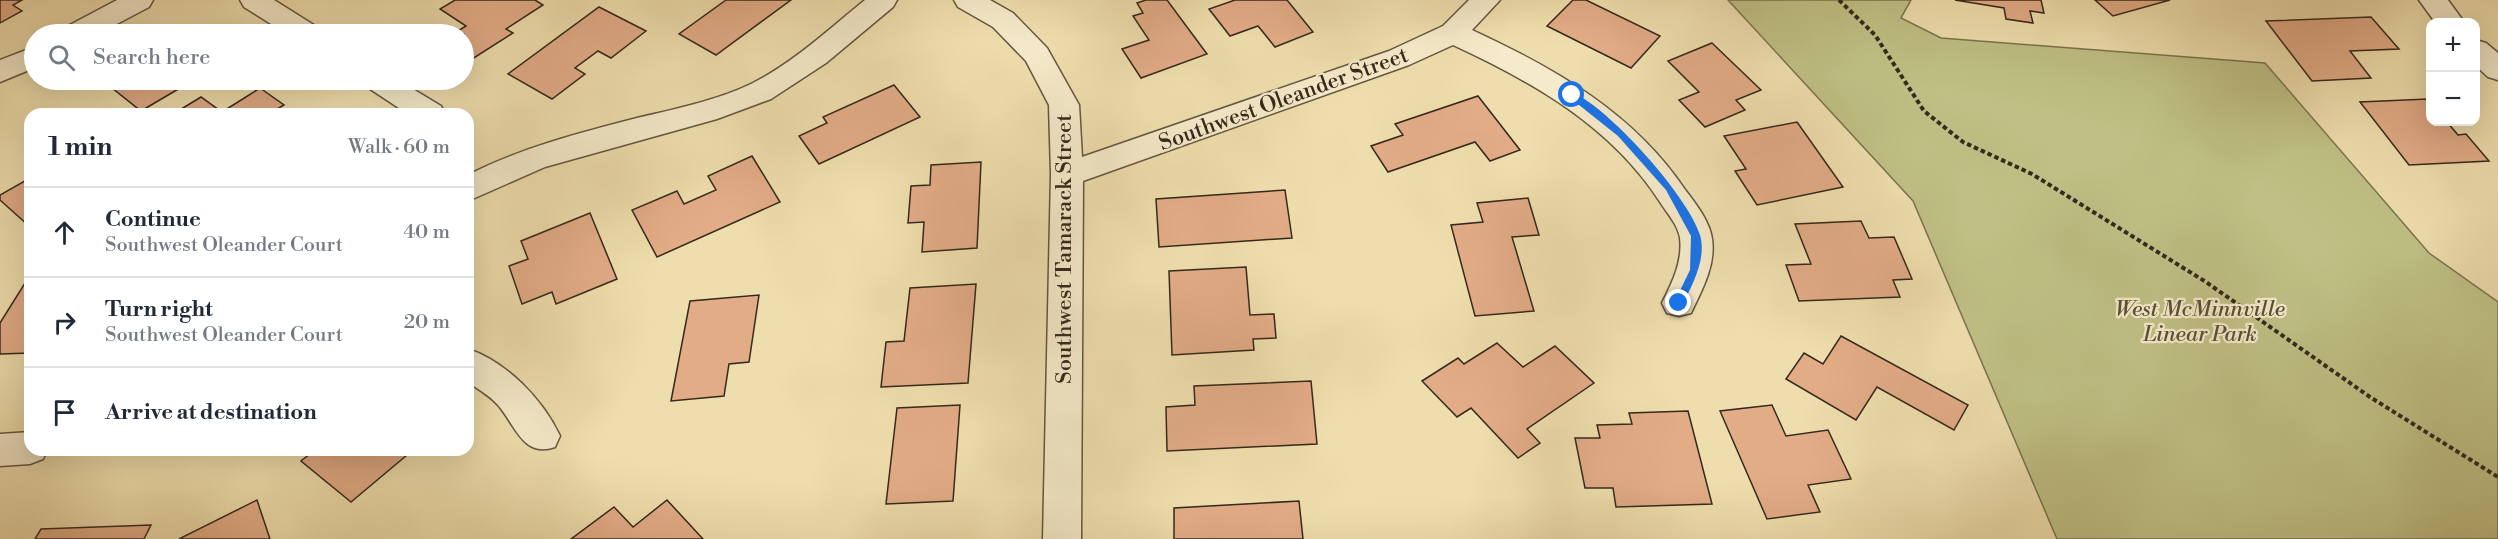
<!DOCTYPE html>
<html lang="en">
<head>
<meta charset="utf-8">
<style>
	:root { --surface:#fff; --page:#f6f6f7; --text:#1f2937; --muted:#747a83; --line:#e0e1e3 }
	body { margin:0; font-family:"Libre Bodoni",serif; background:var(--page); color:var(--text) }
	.controls { position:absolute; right:18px; top:18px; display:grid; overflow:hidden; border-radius:12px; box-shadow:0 6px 24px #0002 }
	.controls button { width:54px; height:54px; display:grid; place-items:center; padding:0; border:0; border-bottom:2px solid var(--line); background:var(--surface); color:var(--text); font:30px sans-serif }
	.stop { position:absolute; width:18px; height:18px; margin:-14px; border:4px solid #1a73e8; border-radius:50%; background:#fff }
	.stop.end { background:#1a73e8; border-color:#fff; box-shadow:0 2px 6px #0008 }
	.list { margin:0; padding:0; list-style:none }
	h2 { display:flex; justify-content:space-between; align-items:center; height:78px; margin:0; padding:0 24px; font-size:26px }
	h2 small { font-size:20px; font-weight:400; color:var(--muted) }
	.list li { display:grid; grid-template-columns:39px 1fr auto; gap:18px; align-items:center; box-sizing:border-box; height:90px; padding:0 24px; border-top:2px solid var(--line) }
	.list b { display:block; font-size:22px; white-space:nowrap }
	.list p { margin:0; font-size:20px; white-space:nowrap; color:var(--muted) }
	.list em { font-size:20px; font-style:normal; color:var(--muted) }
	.icon { flex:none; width:33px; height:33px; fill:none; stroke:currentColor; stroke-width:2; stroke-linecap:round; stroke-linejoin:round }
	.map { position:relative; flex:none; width:2498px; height:539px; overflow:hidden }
	.search { position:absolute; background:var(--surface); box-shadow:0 6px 24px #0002; left:24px; top:24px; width:450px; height:66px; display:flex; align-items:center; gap:15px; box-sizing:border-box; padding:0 21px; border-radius:33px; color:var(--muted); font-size:22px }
	.panel { position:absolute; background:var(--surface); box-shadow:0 6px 24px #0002; left:24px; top:108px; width:450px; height:348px; border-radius:18px }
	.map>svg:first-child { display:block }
	.green { fill:#bfc085; stroke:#7a7450; stroke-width:1.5 }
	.building { fill:#e2ac87; stroke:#34291c; stroke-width:1.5 }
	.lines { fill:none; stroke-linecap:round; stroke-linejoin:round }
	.minor-casing { stroke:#635640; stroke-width:3 }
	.path { stroke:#34291c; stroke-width:4; stroke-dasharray:4.5 3; stroke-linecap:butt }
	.minor { fill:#f5eaca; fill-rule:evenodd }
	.route { fill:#1a73e8 }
	.labels { text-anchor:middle; stroke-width:4.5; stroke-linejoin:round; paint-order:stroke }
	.street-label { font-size:22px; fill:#34291c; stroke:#f5eaca }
	.park-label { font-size:22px; font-style:italic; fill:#574f36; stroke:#f5eaca }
</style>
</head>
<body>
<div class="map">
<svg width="2498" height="539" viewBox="0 0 2498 539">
	<rect width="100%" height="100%" fill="#efdead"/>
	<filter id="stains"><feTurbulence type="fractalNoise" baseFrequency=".00333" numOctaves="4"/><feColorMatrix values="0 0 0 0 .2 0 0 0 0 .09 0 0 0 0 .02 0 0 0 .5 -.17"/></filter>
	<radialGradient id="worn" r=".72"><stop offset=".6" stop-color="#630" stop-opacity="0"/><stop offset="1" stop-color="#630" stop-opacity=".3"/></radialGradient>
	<!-- green -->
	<path class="green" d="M1728,0h183l-10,18 40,20 324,25 164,190 69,49v237h-441l-144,-338z"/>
	<!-- building -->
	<g class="building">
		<path d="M0,0h22l-9,5 9,6 -22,12z"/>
		<path d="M455,0h80l8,5 -37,24 7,4 -44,28 -5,-4v-23h-11l13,-8 -26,-17z"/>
		<path d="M726,0h65l-75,55 -37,-21z"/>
		<path d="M1146,0h21l40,54 -66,24 -19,-29 27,-9 -16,-24 10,-3 -6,-10z"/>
		<path d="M1235,0h52l26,32 -38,15 -17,-21 -28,10 -21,-27z"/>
		<path d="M1573,0h13l74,36 -29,32 -84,-42z"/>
		<path d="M1955,0h86l3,13 -14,-2 3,12 -27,-4 -2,-11z"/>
		<path d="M2095,0h75l-57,16z"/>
		<path d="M599,7l47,24 -35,27 -13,-7 -23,17 10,6 -33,25 -44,-25z"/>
		<path d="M2371,17l28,32 -49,2 21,27 -59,3 -46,-60z"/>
		<path d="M1712,43l49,47 -25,10 9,10 -40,17 -26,-27 20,-8 -31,-31z"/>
		<path d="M102,80h88l2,1 -51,30z"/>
		<path d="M894,85l26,32 -101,47 -20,-28 28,-13 -4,-6z"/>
		<path d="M260,88l24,17 -15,9h-96l28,-17 21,15z"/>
		<path d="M1478,96l42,54 -30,11 -15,-19 -87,30 -17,-26 32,-11 -8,-11z"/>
		<path d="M2428,99l2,23h17l11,13 8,-1 23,27 -80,4 -49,-63z"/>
		<path d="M1797,122l46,65 -86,18 -22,-34 11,-2 -22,-33z"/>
		<path d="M752,156l28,46 -123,55 -25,-47 45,-19 7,13 32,-14 -8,-14z"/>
		<path d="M981,162l-4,86 -55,4 2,-30 -16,1 3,-37 19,-1 1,-20z"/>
		<path d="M30,178v47l-1,1 -29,-26v-5z"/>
		<path d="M1285,190l7,48 -133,9 -3,-48z"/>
		<path d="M1528,198l11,37 -27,2 22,74 -59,5 -24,-91 32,-3 -6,-19z"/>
		<path d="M590,213l27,66 -61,25 -4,-12 -30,12 -13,-38 19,-7 -7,-18z"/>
		<path d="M1861,221l8,17 25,-1 18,42 -19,1 7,17 -101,4 -13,-36 25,-1 -16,-40z"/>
		<path d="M1246,267l4,48 24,-1 2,24 -23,1 1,11 -82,5 -3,-84z"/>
		<path d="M30,275v78l-30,1v-31z"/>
		<path d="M976,284l-8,99 -87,4 5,-45 18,-1 6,-53z"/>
		<path d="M759,295l-10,67 -20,2 -5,32 -53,5 19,-100z"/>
		<path d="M1841,336l127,69 -14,25 -77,-43 -21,33 -70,-41 18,-26 19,11z"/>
		<path d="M1497,343l26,24 32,-21 39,37 -67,46 13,14 -22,15 -47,-50 -14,9 -35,-36 36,-23 6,6z"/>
		<path d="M1311,381l6,63 -150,7 -1,-44 29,-2 -1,-19z"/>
		<path d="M960,405l-7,96 -67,3 11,-96z"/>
		<path d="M1772,405l14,31 42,-6 23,49 -43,6 12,27 -53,7 -47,-108z"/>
		<path d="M1688,411l24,93 -96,3 -3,-19h-28l-10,-50h25l-3,-13 35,-1 -3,-11z"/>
		<path d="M315,450h86l6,5 -56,47 -50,-41z"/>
		<path d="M257,500l13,39h-91z"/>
		<path d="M667,500l36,39h-132l43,-32 19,20z"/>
		<path d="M1299,501l4,38h-129v-31z"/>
		<path d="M151,525l-7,14h-109l6,-10z"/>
	</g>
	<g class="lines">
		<defs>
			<g id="minor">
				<path d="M117,0h36l-4,7 -51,27h-36l4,-7z"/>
				<path d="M240,0h34l43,27 4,7h-34l-43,-27z"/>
				<path d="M865,0h32l-4,7 -67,56 -55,36 -54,20 -172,48 -77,34v-26c53,-27 111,-42 169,-57 38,-9 78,-17 114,-34 42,-21 77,-54 114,-84z"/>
				<path d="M954,0h36l23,13 34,35 32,57 3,52 307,-106 54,-25 26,-26h31l-28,30c84,39 162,83 214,161 10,13 24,31 26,48 4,26 -10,51 -21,74l-12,3 -12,-3 -5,-10c10,-20 21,-42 18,-65 -2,-13 -13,-25 -20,-36 -49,-76 -127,-120 -207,-157l-44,20 -326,116 -2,358h-38l8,-365 -2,-69 -23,-44 -33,-34 -35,-20z"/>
				<path d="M2419,0h29l16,22h-29z"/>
				<path d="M2476,40l10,3 12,10v27l-10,-3 -12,-11z"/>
				<path d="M34,47v21l-34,14v-22z"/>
				<path d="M363,80h35l43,26 4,8h-37l-41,-27z"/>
				<path d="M468,349c39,13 75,51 92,87l-5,11c-32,11 -39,-21 -57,-42 -8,-9 -20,-16 -30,-23z"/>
				<path d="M30,432v18h17l-4,9 -13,5 -30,2v-32z"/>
			</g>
		</defs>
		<!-- minor casing -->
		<use href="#minor" class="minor-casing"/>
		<!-- path -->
		<path class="path" d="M1839,0l36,35 49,76 39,31 69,32 174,108 164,115 128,80"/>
		<!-- minor -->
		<use href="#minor" class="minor"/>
	</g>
	<!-- route -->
	<path class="route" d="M1572,92c37,16 116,104 128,143 7,24 -8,50 -18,71l-3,1 -5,-4 16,-33 1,-34 -25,-46 -48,-54 -49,-39 -2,-2z"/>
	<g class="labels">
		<!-- street labels -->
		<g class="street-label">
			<text transform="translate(1283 98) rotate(-20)" y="8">Southwest Oleander Street</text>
			<text transform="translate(1063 249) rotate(-90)" y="8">Southwest Tamarack Street</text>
		</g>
		<!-- park labels -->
		<g class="park-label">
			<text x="2200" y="316">West McMinnville<tspan x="2200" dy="25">Linear Park</tspan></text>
		</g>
	</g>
	<rect width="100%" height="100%" filter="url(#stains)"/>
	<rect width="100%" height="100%" fill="url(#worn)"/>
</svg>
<div class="controls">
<button>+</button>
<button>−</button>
</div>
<div class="stop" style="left:1572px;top:95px"></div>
<div class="stop end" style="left:1679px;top:303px"></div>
<div class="search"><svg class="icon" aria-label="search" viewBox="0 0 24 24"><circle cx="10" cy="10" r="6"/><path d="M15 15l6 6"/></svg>Search here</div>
<section class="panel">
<h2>1 min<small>Walk · 60 m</small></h2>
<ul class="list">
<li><svg class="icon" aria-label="ahead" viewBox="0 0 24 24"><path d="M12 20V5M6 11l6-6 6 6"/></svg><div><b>Continue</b><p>Southwest Oleander Court</p></div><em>40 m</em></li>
<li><svg class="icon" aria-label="right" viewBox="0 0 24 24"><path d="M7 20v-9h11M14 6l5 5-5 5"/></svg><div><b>Turn right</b><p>Southwest Oleander Court</p></div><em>20 m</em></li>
<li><svg class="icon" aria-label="arrive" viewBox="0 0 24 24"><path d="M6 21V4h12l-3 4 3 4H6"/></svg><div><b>Arrive at destination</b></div></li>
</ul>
</section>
</div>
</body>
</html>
